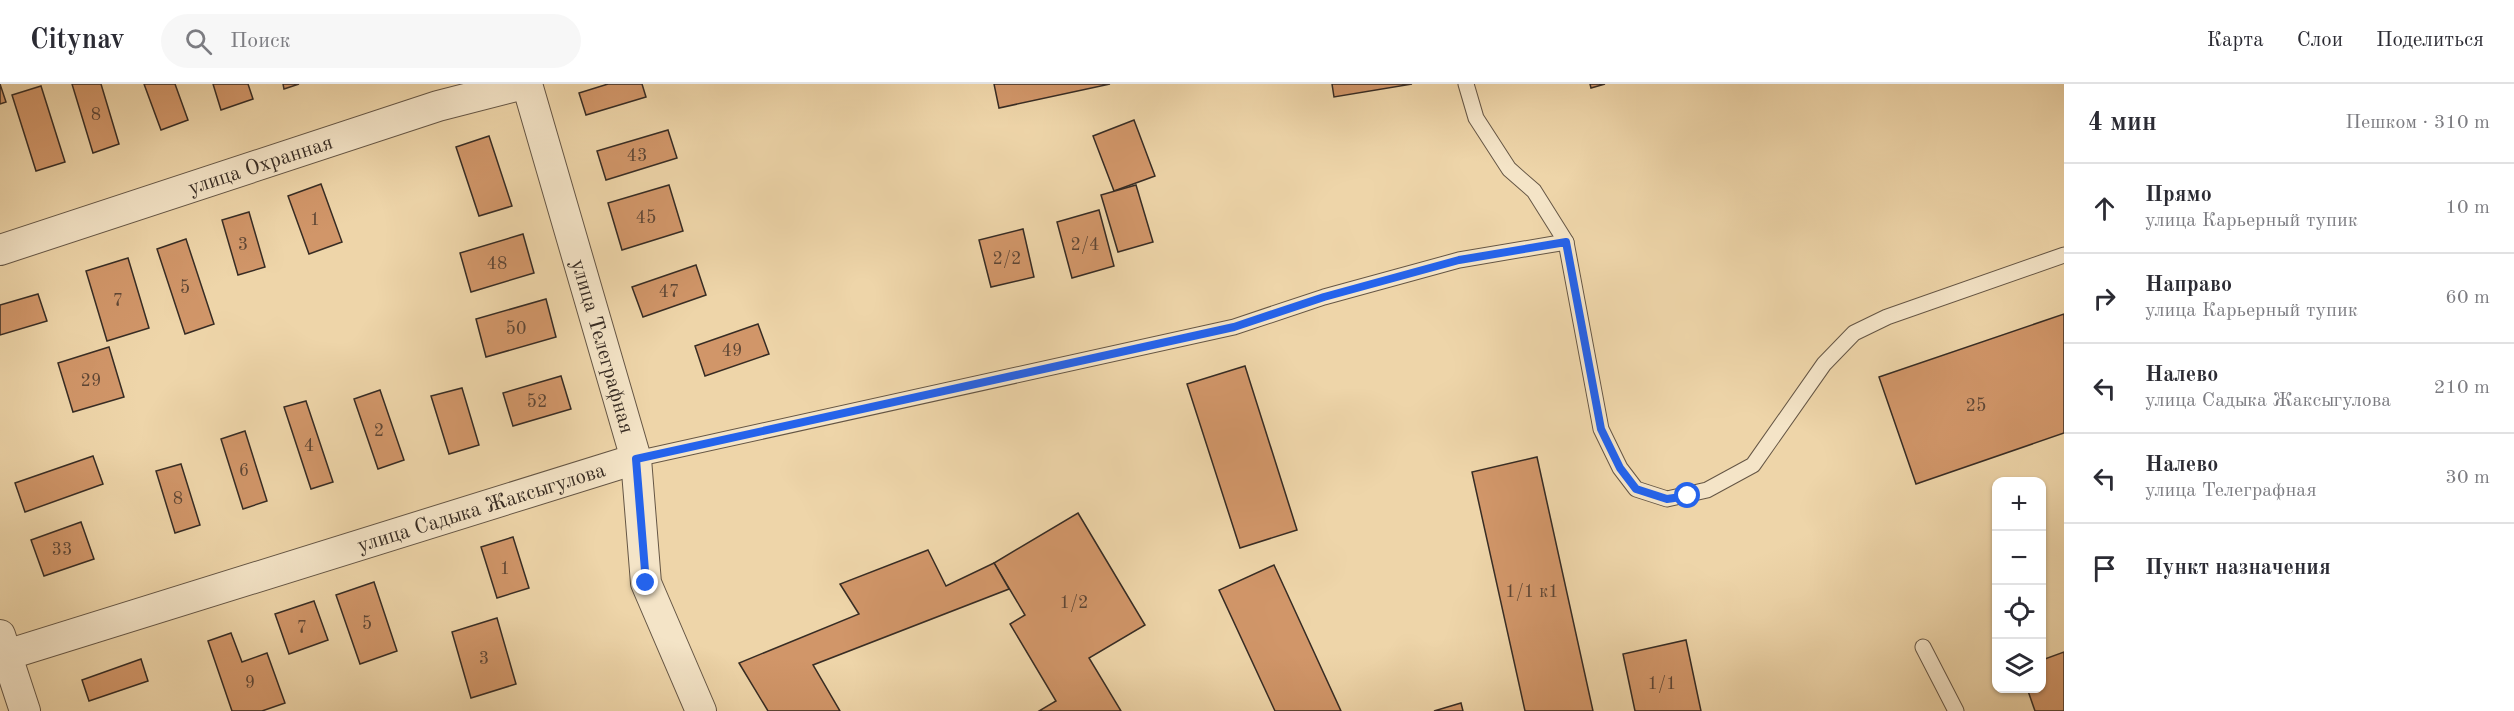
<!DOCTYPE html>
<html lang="ru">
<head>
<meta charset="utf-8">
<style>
	:root { --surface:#fff; --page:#f7f7f7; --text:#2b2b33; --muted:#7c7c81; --line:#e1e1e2 }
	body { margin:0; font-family:"Old Standard TT",serif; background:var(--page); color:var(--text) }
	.controls { position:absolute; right:18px; bottom:18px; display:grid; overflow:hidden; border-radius:12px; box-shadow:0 2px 4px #0004 }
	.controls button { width:54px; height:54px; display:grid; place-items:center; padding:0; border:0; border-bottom:2px solid var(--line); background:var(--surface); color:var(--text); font:30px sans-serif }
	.stop { position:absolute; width:18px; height:18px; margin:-14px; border:4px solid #2563eb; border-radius:50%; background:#fff }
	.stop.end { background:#2563eb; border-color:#fff; box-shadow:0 2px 6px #0008 }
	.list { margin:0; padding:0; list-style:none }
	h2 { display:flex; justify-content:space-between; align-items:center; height:78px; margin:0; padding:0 24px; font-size:26px }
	h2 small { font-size:20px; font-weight:400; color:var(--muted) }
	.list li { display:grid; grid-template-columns:39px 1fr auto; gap:18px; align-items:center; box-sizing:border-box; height:90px; padding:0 24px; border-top:2px solid var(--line) }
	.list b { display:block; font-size:22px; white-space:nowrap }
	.list p { margin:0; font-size:20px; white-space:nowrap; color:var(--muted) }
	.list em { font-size:20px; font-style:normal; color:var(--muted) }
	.icon { flex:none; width:33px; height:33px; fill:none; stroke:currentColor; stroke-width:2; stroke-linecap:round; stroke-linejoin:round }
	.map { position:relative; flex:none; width:2064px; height:627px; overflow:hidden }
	header { display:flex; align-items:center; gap:36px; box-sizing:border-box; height:84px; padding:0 30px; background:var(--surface); border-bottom:2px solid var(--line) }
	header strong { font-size:28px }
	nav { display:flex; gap:33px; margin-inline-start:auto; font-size:21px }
	.search { width:420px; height:54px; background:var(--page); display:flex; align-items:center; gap:15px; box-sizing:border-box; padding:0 21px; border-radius:33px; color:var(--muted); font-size:22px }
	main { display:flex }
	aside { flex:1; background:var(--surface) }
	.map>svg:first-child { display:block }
	.building { fill:#d19669; stroke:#372c24; stroke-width:1.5 }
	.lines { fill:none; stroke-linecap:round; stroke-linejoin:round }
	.lane-casing { stroke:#655645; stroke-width:17 }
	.street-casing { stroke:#655645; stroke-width:32 }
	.lane { stroke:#f4e4c7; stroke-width:15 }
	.street { stroke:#f4e4c7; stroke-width:30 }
	.route { stroke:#2563eb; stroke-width:8 }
	.labels { text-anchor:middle; stroke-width:4.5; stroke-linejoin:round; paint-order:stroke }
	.number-label { font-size:18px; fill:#5e4635 }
	.street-label { font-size:21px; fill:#372c24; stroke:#f4e4c7 }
</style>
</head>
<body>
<header>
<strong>Citynav</strong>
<div class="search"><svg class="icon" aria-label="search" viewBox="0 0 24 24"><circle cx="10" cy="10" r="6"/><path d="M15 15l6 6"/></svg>Поиск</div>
<nav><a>Карта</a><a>Слои</a><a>Поделиться</a></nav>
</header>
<main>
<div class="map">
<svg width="2064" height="627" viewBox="0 0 2064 627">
	<rect width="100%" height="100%" fill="#eed5a9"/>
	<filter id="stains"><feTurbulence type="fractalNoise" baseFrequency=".00333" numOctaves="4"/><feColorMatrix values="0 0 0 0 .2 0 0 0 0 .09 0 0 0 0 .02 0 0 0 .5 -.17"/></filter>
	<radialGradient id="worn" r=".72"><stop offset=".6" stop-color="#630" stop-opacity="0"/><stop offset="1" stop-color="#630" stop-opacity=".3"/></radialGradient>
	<!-- building -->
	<g class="building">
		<path d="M0,0l6,18 -6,2z"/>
		<path d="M72,0h29l18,60 -26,9z"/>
		<path d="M144,0h31l13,36 -27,10z"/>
		<path d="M213,0h35l5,15 -32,11z"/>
		<path d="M283,0h16l-15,5z"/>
		<path d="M608,0h34l4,13 -60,18 -7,-22z"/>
		<path d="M994,0h116l-111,24z"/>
		<path d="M1332,0h80l-78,13z"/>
		<path d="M1590,0h15l-14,4z"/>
		<path d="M41,2l24,76 -29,9 -24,-76z"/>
		<path d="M1134,36l21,56 -41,15 -21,-55z"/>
		<path d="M668,46l9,28 -71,22 -9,-29z"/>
		<path d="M489,52l23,70 -33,10 -23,-69z"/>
		<path d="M321,100l21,58 -33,12 -21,-58z"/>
		<path d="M669,101l14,46 -61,19 -14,-47z"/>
		<path d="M1136,101l17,57 -35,10 -17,-57z"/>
		<path d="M1099,126l15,56 -42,12 -15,-56z"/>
		<path d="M249,128l16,55 -27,8 -16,-55z"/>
		<path d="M1023,145l11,48 -43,10 -12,-47z"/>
		<path d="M523,150l11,39 -63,19 -11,-39z"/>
		<path d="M186,155l28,85 -29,10 -28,-85z"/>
		<path d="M128,174l21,70 -42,13 -21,-70z"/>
		<path d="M696,181l10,30 -63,22 -11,-30z"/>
		<path d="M38,210l9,27 -47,14v-30z"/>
		<path d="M546,215l10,38 -70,20 -10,-38z"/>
		<path d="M2064,230v119l-148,51 -37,-107z"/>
		<path d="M758,240l11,30 -64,22 -10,-30z"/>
		<path d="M109,263l15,50 -51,15 -15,-49z"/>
		<path d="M1245,282l52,164 -57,18 -53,-164z"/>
		<path d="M561,292l10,33 -58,17 -10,-33z"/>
		<path d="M462,304l17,57 -30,9 -18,-58z"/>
		<path d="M380,306l24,70 -26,9 -24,-70z"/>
		<path d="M306,317l27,81 -22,7 -27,-82z"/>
		<path d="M245,347l22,70 -24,8 -22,-70z"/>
		<path d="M93,372l10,28 -78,28 -10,-29z"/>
		<path d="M1537,373l56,254h-68l-53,-239z"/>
		<path d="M181,380l19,61 -25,8 -19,-62z"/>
		<path d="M1078,429l67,112 -56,33 32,53h-82l17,-10 -46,-77 15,-9 -31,-52z"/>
		<path d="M81,438l13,37 -50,17 -13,-36z"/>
		<path d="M513,453l16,51 -32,10 -16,-51z"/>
		<path d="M928,466l18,36 48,-23 15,26 -196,76 27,46h-72l-29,-48 120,-49 -19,-30z"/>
		<path d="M1274,481l67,146h-66l-56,-121z"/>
		<path d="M374,498l23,69 -37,13 -24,-69z"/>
		<path d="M314,517l14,39 -39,14 -14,-40z"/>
		<path d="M497,534l19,66 -45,14 -19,-66z"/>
		<path d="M231,549l11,29 25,-9 18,50 -23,8h-30l-24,-70z"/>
		<path d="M1686,556l15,71h-66l-12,-57z"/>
		<path d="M2064,568v59h-29l-8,-23h15v-28z"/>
		<path d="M141,575l7,22 -59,20 -7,-21z"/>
		<path d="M1461,619l2,8h-29z"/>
	</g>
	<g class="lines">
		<defs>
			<g id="lane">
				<path d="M1466,0l10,34 33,51 25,22 32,51 35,187 19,39 16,21 31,10 40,-9 46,-25 71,-101 30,-31 33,-16 177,-62"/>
				<path d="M636,375l598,-132 90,-30 135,-37 107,-18"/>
				<path d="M1923,563l33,64"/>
			</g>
			<g id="street">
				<path id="s1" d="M527,0l109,375 10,124 55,128"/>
				<path id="s2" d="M0,166l438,-144 86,-22"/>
				<path d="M0,551l25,76"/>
				<path id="s3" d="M0,573l636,-198"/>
			</g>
		</defs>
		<!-- lane casing -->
		<use href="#lane" class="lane-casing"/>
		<!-- street casing -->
		<use href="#street" class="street-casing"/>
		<!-- lane -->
		<use href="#lane" class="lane"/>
		<!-- street -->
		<use href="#street" class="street"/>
	</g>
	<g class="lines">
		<!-- route -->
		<path class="route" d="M646,499l-10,-124 598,-132 90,-30 135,-37 107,-18 35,187 19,39 16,21 31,10 21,-3"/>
	</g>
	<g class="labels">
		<!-- number labels -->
		<g class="number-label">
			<text x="96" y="36">8</text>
			<text x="637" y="77">43</text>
			<text x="646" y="139">45</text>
			<text x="315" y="141">1</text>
			<text x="243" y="166">3</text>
			<text x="1085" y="166">2/4</text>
			<text x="1007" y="180">2/2</text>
			<text x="497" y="185">48</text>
			<text x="185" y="209">5</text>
			<text x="669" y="213">47</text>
			<text x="118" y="222">7</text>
			<text x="516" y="250">50</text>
			<text x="732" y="272">49</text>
			<text x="91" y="302">29</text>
			<text x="537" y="323">52</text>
			<text x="1976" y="327">25</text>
			<text x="379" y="352">2</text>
			<text x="309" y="367">4</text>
			<text x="244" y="392">6</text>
			<text x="178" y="420">8</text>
			<text x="62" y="471">33</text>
			<text x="505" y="490">1</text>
			<text x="1532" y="513">1/1 к1</text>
			<text x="1074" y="524">1/2</text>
			<text x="367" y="545">5</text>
			<text x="302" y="549">7</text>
			<text x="484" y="580">3</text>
			<text x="250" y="604">9</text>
			<text x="1662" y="605">1/1</text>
		</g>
		<!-- street labels -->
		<g class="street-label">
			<text dy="7" stroke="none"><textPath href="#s2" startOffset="274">улица Охранная</textPath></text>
			<text dy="7" stroke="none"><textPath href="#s1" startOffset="273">улица Телеграфная</textPath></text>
			<text dy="7" stroke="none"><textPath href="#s3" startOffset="504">улица Садыка Жаксыгулова</textPath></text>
		</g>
	</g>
	<rect width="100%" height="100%" filter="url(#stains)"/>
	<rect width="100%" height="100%" fill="url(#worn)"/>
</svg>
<div class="controls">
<button>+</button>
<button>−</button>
<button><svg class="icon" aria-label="locate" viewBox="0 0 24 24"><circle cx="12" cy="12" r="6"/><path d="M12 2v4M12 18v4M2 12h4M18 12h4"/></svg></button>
<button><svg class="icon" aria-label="layers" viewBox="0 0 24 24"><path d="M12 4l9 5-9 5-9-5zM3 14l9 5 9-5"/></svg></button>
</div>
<div class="stop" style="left:1688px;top:412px"></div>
<div class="stop end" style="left:646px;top:499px"></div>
</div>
<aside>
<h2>4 мин<small>Пешком · 310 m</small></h2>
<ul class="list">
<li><svg class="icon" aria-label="ahead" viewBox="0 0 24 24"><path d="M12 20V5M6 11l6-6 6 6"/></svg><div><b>Прямо</b><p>улица Карьерный тупик</p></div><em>10 m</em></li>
<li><svg class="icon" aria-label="right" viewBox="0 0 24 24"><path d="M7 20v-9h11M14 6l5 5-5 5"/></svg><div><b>Направо</b><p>улица Карьерный тупик</p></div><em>60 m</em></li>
<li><svg class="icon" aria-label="left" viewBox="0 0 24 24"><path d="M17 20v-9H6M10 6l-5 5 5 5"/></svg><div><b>Налево</b><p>улица Садыка Жаксыгулова</p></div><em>210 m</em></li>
<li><svg class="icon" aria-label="left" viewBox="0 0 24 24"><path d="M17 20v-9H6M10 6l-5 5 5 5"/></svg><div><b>Налево</b><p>улица Телеграфная</p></div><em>30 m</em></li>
<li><svg class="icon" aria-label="arrive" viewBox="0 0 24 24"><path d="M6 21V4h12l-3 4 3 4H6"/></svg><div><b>Пункт назначения</b></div></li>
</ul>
</aside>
</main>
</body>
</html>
